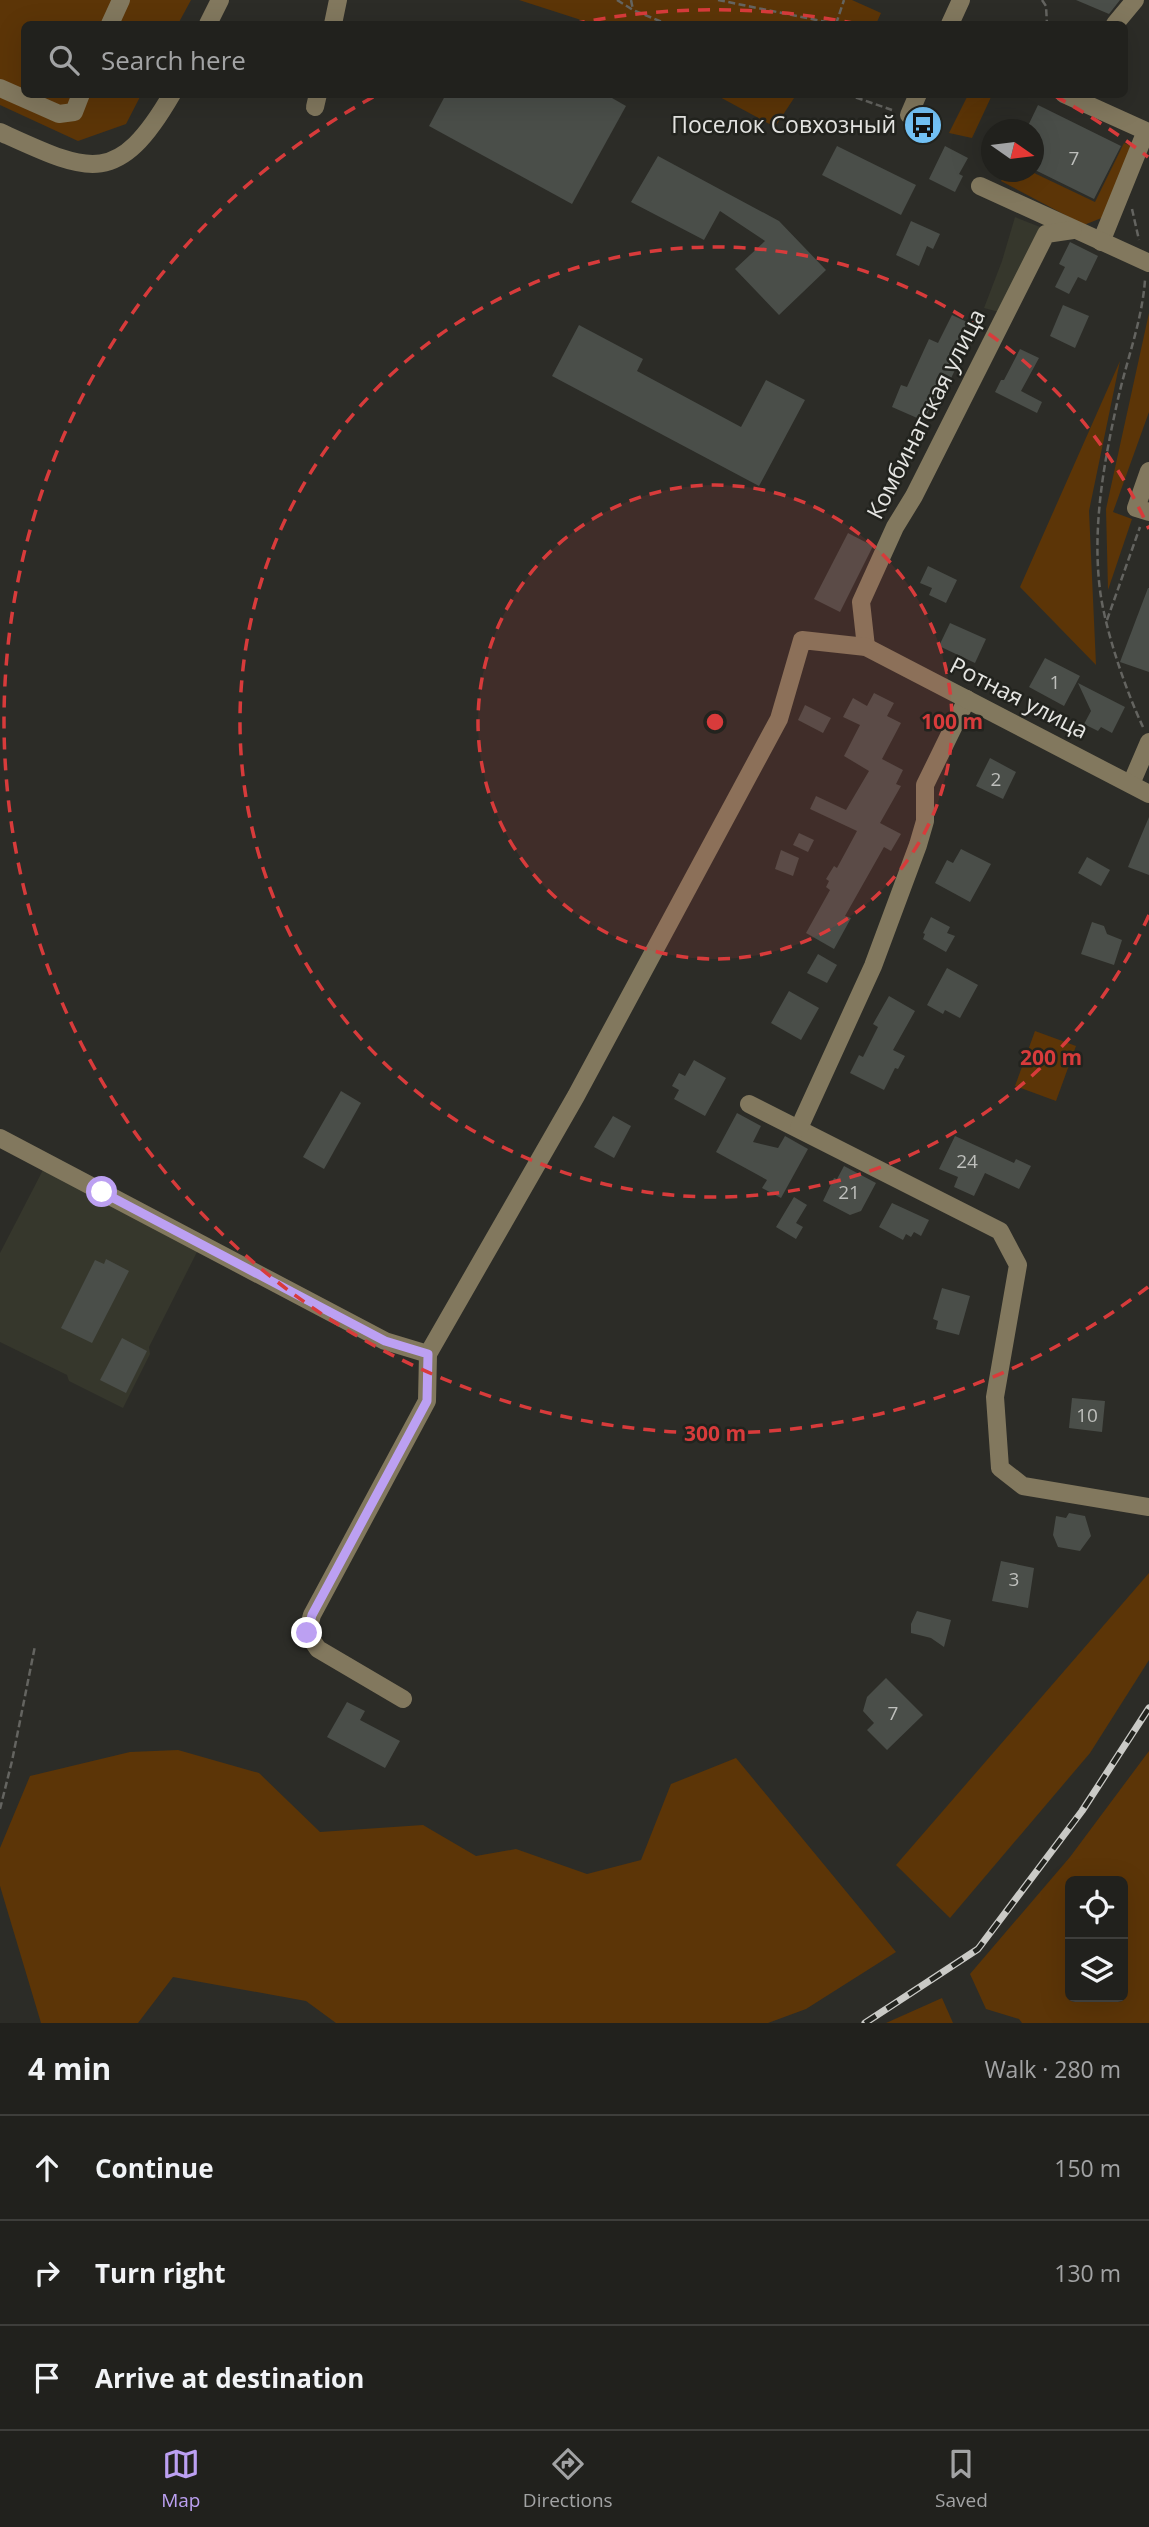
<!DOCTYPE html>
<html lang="en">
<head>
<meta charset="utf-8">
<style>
	:root { --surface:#21211d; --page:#2d2e2a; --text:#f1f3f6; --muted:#a2a3a4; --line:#3e3e3b; --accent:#bca0f2 }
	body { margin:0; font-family:"Open Sans",sans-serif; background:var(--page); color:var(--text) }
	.controls { position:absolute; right:21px; bottom:21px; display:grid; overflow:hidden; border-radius:10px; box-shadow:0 7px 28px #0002 }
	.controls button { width:63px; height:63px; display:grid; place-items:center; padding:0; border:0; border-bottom:2px solid var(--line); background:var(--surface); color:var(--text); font:35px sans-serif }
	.compass { position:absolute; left:981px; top:119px; width:63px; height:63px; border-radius:50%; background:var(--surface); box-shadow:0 7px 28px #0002; rotate:104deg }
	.stop { position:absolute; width:21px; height:21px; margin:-16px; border:5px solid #bca0f2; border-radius:50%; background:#fff }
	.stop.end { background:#bca0f2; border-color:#fff; box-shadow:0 2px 7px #0008 }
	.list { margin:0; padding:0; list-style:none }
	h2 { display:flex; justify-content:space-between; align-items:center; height:91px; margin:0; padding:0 28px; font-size:30px }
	h2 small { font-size:23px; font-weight:400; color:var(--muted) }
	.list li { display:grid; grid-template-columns:46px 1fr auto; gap:21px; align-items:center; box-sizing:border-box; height:105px; padding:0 28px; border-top:2px solid var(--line) }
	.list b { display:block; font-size:26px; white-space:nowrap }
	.list em { font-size:23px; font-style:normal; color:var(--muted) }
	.icon { flex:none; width:38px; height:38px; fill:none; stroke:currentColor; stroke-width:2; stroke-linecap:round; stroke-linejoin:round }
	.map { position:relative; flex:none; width:1149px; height:2023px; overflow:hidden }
	.search { position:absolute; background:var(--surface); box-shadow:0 7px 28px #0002; left:21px; right:21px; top:21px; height:77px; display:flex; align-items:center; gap:18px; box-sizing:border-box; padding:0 24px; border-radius:10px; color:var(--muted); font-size:26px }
	.sheet { height:406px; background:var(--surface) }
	nav { display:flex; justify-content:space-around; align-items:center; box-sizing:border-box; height:98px; border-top:2px solid var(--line); background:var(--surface); font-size:19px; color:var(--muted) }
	nav a { display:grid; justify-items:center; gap:4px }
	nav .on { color:var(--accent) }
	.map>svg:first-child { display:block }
	.built { fill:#36372c }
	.green { fill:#5c3507; fill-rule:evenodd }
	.building { fill:#4a4e49 }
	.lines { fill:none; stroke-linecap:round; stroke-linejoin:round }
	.path { stroke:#646460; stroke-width:2.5; stroke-dasharray:7 3.5; stroke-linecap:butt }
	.minor { stroke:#82785e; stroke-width:18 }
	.rail-casing { stroke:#cacac6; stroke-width:7 }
	.rail { stroke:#22231e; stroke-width:4.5; stroke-dasharray:13; stroke-linecap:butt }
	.route { stroke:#bca0f2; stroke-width:9 }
	.ring { fill:none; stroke:#d83b3b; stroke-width:3.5; stroke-dasharray:12 9 }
	.labels { text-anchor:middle; stroke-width:5; stroke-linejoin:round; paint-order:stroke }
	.number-label { font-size:19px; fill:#bebfbc }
	.poi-label { font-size:23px; fill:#e5e5e2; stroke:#22231e; text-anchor:end }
	.street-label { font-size:23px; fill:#e5e5e2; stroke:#22231e }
	.centre { fill:#d83b3b; stroke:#22231e; stroke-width:3.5 }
	.ring-label { font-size:21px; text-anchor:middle; font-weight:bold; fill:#d83b3b; stroke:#22231e; stroke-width:5; stroke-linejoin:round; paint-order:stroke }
</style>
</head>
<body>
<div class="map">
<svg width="1149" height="2023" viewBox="0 0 1149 2023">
	<rect width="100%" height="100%" fill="#2c2c27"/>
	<!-- built -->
	<g class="built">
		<path d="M1015,217l25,10 -41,85 -15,-4 18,-47z"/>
		<path d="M43,1170l156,78 -50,99 1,7 -27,54 -54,-27 -2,-6 -67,-33v-89z"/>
	</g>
	<!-- green -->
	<g class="green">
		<path d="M0,0h191l-13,24h-154v70l117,1 -15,29 -48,17 -78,-36z"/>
		<path d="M519,0h333l29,13 -5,11h-288l-10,-5z"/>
		<path d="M716,95h80l-21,32z"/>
		<path d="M968,95h24l-20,43 -23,-5z"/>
		<path d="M1124,143l12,5 -32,69 -20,8 -83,-44 5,-9h26l63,30z"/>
		<path d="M1149,313v99l-36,100 19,7 -24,71 -2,-81z"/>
		<path d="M1120,361l-31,150 7,154 -76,-78z"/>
		<path d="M1035,1031l41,15 -20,55 -41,-15z"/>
		<path d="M1149,1573v87l-59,93 -140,165 -54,-53z"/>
		<path d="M178,1750l81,23 61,59 103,-7 53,31 40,-7 71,25 54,-14 30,-76 65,-26 160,194 -90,57 -38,14h-432l-30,-22 -133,-24 -35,46h-97l-41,-137v-38l30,-72 100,-24z"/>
		<path d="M1149,1751v272h-127l-3,-4 -33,-10 -16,-35 100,-117zM1070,1881h53v116h-53z"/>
		<path d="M942,1998l11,25h-67z"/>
	</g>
	<!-- building -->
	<g class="building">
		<path d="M1076,0h44l-11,14z"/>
		<path d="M446,94h159l21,12 -54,98 -143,-78z"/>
		<path d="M1038,105l83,41 -27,53 -61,-30v-39h-7z"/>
		<path d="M837,146l79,39 -15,30 -79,-40z"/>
		<path d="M945,146l23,12 -9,16 4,2 -8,16 -26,-13z"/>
		<path d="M658,156l121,65 47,49 -47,45 -44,-46 30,-28 -45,-30 -16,29 -73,-38z"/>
		<path d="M911,221l29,13 -7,15 -6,-3 -8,20 -23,-11z"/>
		<path d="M1070,242l28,14 -12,25 -8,-4 -9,17 -14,-7 10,-20 -6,-3z"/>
		<path d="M1063,305l26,11 -14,32 -25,-12z"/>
		<path d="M952,315l15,7 -14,28 9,5 -16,34 -6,-3 -16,35 -32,-14 9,-22 6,2 22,-48 9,4z"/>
		<path d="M579,325l64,34 -6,12 104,56 25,-47 39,20 -46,86 -207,-110z"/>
		<path d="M1020,349l19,9 -18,33 21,11 -5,11 -42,-21 6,-12h3z"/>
		<path d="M848,533l25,13 -33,66 -26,-13z"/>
		<path d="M928,566l29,14 -11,23 -17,-8 3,-7 -12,-5z"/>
		<path d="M1148,588h1v84l-29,-10z"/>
		<path d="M950,623l36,16 -11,24 -36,-17z"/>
		<path d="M1045,658l35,18 -16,30 -35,-19z"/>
		<path d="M1078,683l47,24 -13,26 -11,-6 -3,4 -14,-7 7,-13z"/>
		<path d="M874,693l20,10 -7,13 14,7 -19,36 21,11 -7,14 5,2 -21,37 21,11 -10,17 -7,-4 -39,69 6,2 -17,31 -28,-16 24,-43 -4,-3 3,-6 -3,-2 8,-13 3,2 20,-37 -47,-22 6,-13 30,14 23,-39 -25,-15 16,-31 -17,-8 10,-19 14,8z"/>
		<path d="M805,705l26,13 -8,15 -25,-13z"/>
		<path d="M990,758l26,14 -13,27 -27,-13z"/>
		<path d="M1149,817v58l-21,-8z"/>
		<path d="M799,833l15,7 -6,12 -15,-7z"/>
		<path d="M961,849l30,15 -21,38 -35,-19 12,-23 6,3z"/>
		<path d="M781,850l18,8 -6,18 -18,-7z"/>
		<path d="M1087,857l23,13 -9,16 -23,-13z"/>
		<path d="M931,917l19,10 -3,6 8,3 -9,16 -23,-13 2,-5 -2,-1z"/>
		<path d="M1092,922l12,4 3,8 15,6 -8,25 -33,-11z"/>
		<path d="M818,954l19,11 -10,18 -20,-10z"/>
		<path d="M947,968l31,17 -18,33 -15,-8 -2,4 -16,-9z"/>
		<path d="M789,991l30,17 -18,32 -30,-17z"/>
		<path d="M889,996l26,15 -22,39 12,6 -7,13 -3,-1 -11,22 -34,-17 9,-18 4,2 15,-30 -5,-3z"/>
		<path d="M694,1060l32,18 -21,38 -31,-17 5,-9 -7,-4 7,-13 6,3z"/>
		<path d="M341,1091l20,12 -37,66 -21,-12z"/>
		<path d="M737,1113l24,13 -8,16 25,6 7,-12 23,13 -27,49 -19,-10 5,-8 -51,-28z"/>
		<path d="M613,1116l18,10 -17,32 -20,-11z"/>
		<path d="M955,1136l59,27 2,-4 15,7 -12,23 -34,-16 -11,23 -20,-9 4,-10 -19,-8z"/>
		<path d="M844,1166l32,17 -15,28 -11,4 -27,-14 11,-23 3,1z"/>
		<path d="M794,1197l13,8 -11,18 7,4 -7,12 -20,-12z"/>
		<path d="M892,1203l37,17 -8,16 -7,-4 -3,5 -5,-3 -3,6 -24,-13z"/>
		<path d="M106,1259l23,12 -37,72 -31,-15 34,-68 9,4z"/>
		<path d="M942,1288l28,8 -11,39 -23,-6 2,-8 -5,-2z"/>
		<path d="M122,1338l25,13 -21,42 -26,-13z"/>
		<path d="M1072,1398l33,3 -3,31 -33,-4z"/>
		<path d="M1069,1513l16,3 6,20 -11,15 -22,-4 -5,-12 3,-19 10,2z"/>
		<path d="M1001,1561l33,7 -6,40 -36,-7z"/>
		<path d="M917,1611l34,9 -7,27 -13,-9 -20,-5v-9z"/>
		<path d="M886,1678l37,37 -36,35 -20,-20 7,-7 -11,-12 4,-14z"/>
		<path d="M347,1702l18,9 -5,9 40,21 -15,27 -58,-31z"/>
	</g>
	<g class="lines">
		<!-- path -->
		<g class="path">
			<path d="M617,0l16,10 34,14"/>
			<path d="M631,0l2,10"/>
			<path d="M718,0l118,24"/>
			<path d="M1042,0l4,6 1,18"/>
			<path d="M836,24l8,-24"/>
			<path d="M846,94l46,16"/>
			<path d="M1132,209l7,31"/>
			<path d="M1107,620l33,-93"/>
			<path d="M1143,727c-17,-36 -38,-97 -43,-137 -8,-63 4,-129 18,-191 9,-40 24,-78 27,-119"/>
			<path d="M0,1809l12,-48 23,-115"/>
		</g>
		<!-- minor -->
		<g class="minor">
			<path d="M110,24l11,-24"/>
			<path d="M208,24l12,-24"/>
			<path d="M333,24l5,-24"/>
			<path d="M950,24l11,-24"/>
			<path d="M1115,24l20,-24"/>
			<path d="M0,88l59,26 15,-2 7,-18"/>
			<path d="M1064,94l82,37 -45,111"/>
			<path d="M315,107l3,-13"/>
			<path d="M909,115l9,-21"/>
			<path d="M0,132c88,40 117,57 172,-38"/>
			<path d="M980,186l169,77"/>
			<path d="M1149,471l-13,37 13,4"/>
			<path d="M866,647l-5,-45 34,-75 19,-31 132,-262 27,-4"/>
			<path d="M1131,784l18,-42"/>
			<path d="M749,1104l251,127 18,34 -23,132 5,71 23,18 126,21"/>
			<path d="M799,1128l74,-162 45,-121 7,-24v-36l42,-86"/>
			<path d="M0,1138l385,203 43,13"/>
			<path d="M403,1699l-85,-50 -11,-16 5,-18 115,-214 1,-47 148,-258 203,-377 23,-79 64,7 283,147"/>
		</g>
		<defs>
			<path id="rail" d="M865,2023l113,-74 104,-138 67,-103"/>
		</defs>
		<!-- rail casing -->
		<use href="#rail" class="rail-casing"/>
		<!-- rail -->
		<use href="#rail" class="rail"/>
	</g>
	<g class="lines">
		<!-- route -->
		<path class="route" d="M102,1192l283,149 43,13 -1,47 -115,214 -5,18"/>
	</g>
	<!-- distance rings -->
	<circle cx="715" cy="722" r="237" fill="#d83b3b" fill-opacity=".12"/>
	<g class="ring">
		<circle cx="715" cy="722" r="237"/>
		<path d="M1149 915A475 475 0 1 1 1149 529"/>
		<path d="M1148 1287A712 712 0 1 1 375 96M573 24A712 712 0 0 1 857 24M1055 96A712 712 0 0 1 1148 157"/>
	</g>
	<!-- icons -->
	<defs>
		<symbol id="bus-disc" viewBox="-11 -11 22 22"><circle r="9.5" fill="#72c1f5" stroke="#22231e"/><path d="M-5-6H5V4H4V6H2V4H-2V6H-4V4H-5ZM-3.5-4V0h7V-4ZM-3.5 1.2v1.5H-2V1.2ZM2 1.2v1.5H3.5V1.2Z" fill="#111"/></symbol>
	</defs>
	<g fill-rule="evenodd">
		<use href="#bus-disc" x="901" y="103" width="44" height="44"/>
	</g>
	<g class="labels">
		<!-- number labels -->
		<g class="number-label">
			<text x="1074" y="165">7</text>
			<text x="1055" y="689">1</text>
			<text x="996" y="786">2</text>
			<text x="967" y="1168">24</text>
			<text x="849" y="1199">21</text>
			<text x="1087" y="1422">10</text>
			<text x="1014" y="1586">3</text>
			<text x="893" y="1720">7</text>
		</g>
		<!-- poi labels -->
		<g class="poi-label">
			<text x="896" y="133">Поселок Совхозный</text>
		</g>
		<!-- street labels -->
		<g class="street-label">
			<text transform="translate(926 414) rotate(-63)" y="8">Комбинатская улица</text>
			<text transform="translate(1019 698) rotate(27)" y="8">Ротная улица</text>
		</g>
	</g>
	<circle cx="715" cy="722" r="10" class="centre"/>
	<g class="ring-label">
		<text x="952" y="729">100 m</text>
		<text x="1051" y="1065">200 m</text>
		<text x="715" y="1441">300 m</text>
	</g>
</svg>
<div class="controls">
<button><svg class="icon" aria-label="locate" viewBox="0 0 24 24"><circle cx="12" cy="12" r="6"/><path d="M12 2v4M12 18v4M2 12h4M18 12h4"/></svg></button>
<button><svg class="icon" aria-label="layers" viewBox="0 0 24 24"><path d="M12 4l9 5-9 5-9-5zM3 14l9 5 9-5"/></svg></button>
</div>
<svg class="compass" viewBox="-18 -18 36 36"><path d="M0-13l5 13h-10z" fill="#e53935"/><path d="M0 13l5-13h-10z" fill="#a2a3a4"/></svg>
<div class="stop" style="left:102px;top:1192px"></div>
<div class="stop end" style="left:307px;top:1633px"></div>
<div class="search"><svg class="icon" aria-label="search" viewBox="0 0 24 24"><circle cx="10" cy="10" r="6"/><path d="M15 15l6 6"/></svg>Search here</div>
</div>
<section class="sheet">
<h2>4 min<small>Walk · 280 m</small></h2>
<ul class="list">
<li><svg class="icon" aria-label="ahead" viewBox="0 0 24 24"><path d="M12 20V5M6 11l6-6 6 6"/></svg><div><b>Continue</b></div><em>150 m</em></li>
<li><svg class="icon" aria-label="right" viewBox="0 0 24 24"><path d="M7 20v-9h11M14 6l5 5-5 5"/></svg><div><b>Turn right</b></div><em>130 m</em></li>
<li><svg class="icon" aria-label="arrive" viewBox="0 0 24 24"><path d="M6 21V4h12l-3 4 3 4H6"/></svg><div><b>Arrive at destination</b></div></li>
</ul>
</section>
<nav>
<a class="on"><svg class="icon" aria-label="map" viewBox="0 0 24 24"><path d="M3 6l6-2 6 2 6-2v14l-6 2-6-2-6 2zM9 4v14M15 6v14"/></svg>Map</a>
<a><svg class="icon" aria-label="directions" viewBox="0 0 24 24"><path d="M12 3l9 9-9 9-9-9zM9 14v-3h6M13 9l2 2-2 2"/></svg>Directions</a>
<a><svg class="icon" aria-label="saved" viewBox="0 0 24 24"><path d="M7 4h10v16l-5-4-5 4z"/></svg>Saved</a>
</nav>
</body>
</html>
